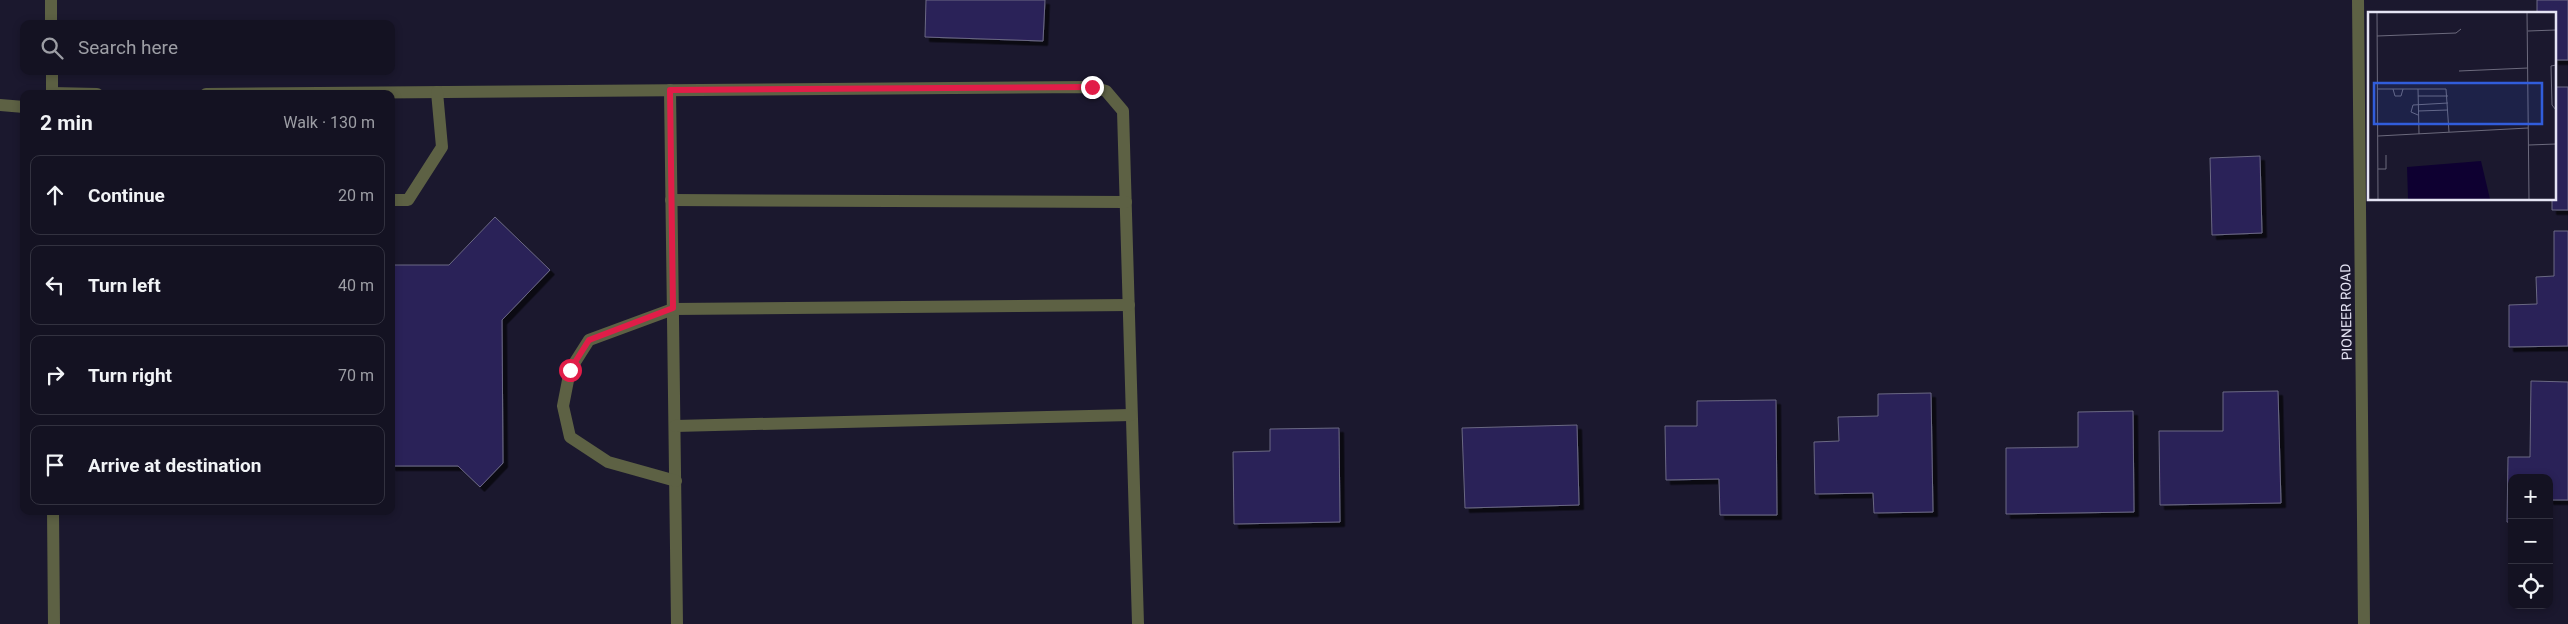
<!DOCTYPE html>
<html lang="en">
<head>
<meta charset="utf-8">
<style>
	:root { --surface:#141222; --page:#1d1b2a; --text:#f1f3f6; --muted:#9d9ea5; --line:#333240 }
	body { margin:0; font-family:Roboto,sans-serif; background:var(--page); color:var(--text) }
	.controls { position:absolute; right:15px; bottom:15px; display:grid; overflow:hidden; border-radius:10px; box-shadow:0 2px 8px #0003 }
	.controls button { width:45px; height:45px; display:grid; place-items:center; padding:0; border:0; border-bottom:1px solid var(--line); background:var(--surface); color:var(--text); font:25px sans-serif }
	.stop { position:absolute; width:15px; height:15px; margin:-11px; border:4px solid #e11d48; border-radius:50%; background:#fff }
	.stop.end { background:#e11d48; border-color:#fff; box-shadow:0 1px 5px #0008 }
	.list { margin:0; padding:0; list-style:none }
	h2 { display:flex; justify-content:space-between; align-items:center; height:65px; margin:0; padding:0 20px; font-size:21px }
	h2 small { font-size:16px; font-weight:400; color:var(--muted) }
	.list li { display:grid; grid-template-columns:32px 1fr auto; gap:15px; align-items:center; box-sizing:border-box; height:80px; margin:0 10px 10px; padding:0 10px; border:1px solid var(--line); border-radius:10px }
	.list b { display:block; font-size:19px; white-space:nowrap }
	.list em { font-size:16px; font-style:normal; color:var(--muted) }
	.icon { flex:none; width:28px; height:28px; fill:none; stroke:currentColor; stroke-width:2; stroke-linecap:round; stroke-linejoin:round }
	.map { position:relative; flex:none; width:2568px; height:624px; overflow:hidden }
	.search { position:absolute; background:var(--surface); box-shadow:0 2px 8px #0003; left:20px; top:20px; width:375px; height:55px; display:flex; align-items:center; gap:12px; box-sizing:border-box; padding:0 18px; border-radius:10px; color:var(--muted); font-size:19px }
	.panel { position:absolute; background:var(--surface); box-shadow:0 2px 8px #0003; left:20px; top:90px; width:375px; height:425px; border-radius:10px }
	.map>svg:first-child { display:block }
	.building { fill:#2c2059; stroke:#6a6983; filter:url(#shadow) }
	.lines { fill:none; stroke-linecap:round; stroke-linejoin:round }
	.service { stroke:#5d6144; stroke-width:12 }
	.minor { stroke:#5d6144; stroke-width:12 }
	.tertiary { stroke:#5d6144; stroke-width:12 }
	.route { stroke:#e11d48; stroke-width:6 }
	.labels { text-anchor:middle; stroke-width:4; stroke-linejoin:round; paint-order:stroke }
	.street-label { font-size:14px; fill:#e5e4f4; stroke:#1b182e }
	.inset-road { fill:none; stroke:#6c6a7d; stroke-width:1 }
	.view { fill:#315ddb; fill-opacity:0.15; stroke:#315ddb; stroke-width:2.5 }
	.inset-edge { fill:none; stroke:#e5e4f4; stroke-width:2.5 }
</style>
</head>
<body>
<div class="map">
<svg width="2568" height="624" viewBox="0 0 2568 624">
	<defs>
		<filter id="shadow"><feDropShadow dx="4.5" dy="4.5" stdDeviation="0" flood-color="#0009"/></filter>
	</defs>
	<rect width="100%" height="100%" fill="#1b182e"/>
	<!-- building -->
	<g class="building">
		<path d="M926,0h119l-2,41 -118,-4z"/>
		<path d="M2537,0h31v60h-14v-46h-17z"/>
		<path d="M2554,87h14v123h-16v-11h2z"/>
		<path d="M2260,156l2,77 -50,2 -2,-77z"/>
		<path d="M495,217l55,53 -48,50 1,143 -23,24 -22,-21h-67v-201h58z"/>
		<path d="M2554,231h14v115l-59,1v-42l28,-1 -1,-27 18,-1z"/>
		<path d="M2531,381l37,1v118h-19v-22h-37v45l-5,-1 1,-65h22z"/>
		<path d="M2278,391l3,112 -121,2 -1,-74h64v-39z"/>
		<path d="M1931,393l2,119 -59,1 -1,-20 -58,1 -1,-52 25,-1 -1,-24 40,-1v-22z"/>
		<path d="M1776,400l1,115h-57l-1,-36 -53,1 -1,-54h32v-25z"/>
		<path d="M2133,411l1,101 -128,2v-66l72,-1v-35z"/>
		<path d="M1577,425l2,80 -114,3 -3,-80z"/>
		<path d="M1339,428l1,94 -106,2 -1,-72 37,-1v-22z"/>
	</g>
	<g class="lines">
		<!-- service -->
		<g class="service">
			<path d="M670,90l7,534"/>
			<path d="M52,93l45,1"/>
			<path d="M206,94l886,-7 14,4 17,20 15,513"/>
			<path d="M0,105l24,2"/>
			<path d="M391,200h17l34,-53 -5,-55"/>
			<path d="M671,200l455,2"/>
			<path d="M675,426l456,-11"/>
			<path d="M676,481l-68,-19 -38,-25 -7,-31 7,-36 19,-30 84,-31 456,-4"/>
		</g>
		<!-- minor -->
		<path class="minor" d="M2358,0l6,624"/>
		<!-- tertiary -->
		<g class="tertiary">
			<path d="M51,0v24"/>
			<path d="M52,71v23"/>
			<path d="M53,511l1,113"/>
		</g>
	</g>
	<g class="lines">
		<!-- route -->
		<path class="route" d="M570,370l19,-30 84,-32 -3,-218 422,-3"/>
	</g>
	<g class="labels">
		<!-- street labels -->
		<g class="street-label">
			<text transform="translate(2346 312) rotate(-91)" y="5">PIONEER ROAD</text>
		</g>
	</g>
	<!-- overview -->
	<g transform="translate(2368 12)">
		<rect width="188" height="188" fill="#1b182e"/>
		<path d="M113,149l9,38h-82l-1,-32z" fill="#0e0031"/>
		<path class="inset-road" d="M9,0l1,187M159,0l2,187M160,19l28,-1M9,24l79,-3 5,-4M188,53l-5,1 1,39 4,5M91,59l69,-3M10,77h68l3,43M25,77l2,7h6l2,-7M50,77l1,45M50,84h30M50,99l30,-1M50,103l-7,-3 2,-7 35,-2M10,124l150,-8M161,133l27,-1M10,157h8v-14"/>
		<path class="view" d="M6,71h168v41h-168z"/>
		<rect width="188" height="188" class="inset-edge"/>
	</g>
</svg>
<div class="controls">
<button>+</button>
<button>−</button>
<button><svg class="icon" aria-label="locate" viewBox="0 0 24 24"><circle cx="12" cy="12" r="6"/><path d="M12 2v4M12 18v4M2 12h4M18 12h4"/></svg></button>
</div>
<div class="stop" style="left:570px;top:370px"></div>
<div class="stop end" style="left:1092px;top:87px"></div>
<div class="search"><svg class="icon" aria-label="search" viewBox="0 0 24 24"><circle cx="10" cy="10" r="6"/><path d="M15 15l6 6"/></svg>Search here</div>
<section class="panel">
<h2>2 min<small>Walk · 130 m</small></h2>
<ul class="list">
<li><svg class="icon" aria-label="ahead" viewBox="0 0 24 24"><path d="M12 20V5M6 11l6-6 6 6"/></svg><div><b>Continue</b></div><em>20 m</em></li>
<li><svg class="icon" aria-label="left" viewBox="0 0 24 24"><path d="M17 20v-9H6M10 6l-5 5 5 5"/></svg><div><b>Turn left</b></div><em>40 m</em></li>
<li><svg class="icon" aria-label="right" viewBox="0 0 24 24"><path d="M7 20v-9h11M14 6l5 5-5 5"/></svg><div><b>Turn right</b></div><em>70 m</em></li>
<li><svg class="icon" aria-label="arrive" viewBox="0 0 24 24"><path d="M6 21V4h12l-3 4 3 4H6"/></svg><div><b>Arrive at destination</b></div></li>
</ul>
</section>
</div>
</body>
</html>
